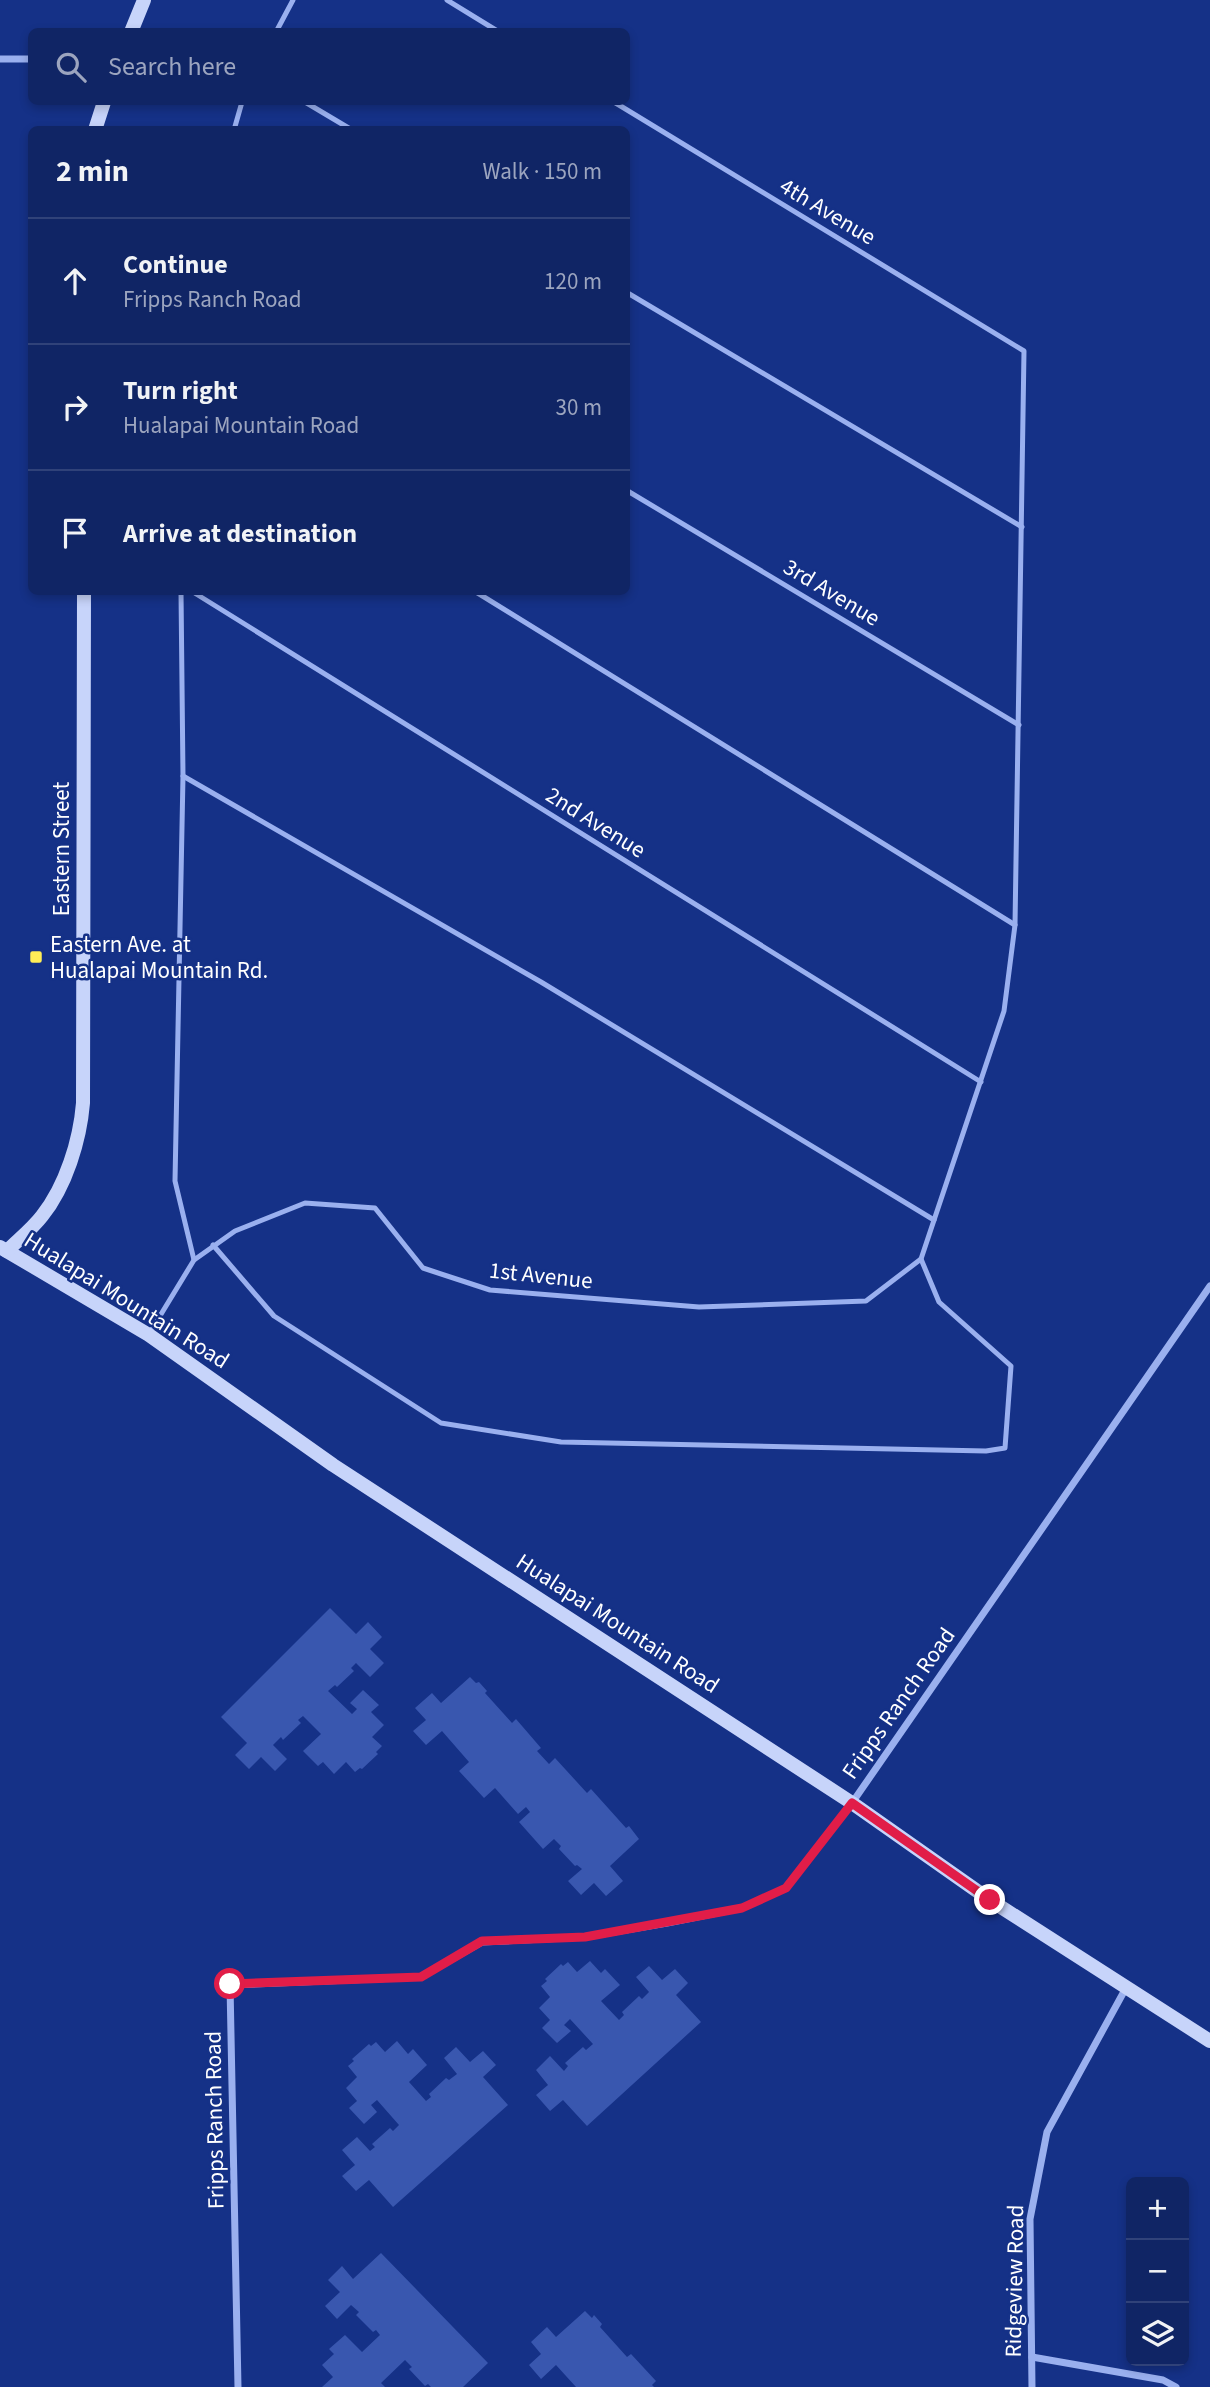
<!DOCTYPE html>
<html lang="en">
<head>
<meta charset="utf-8">
<style>
	:root { --surface:#102565; --page:#192d6b; --text:#f1f3f6; --muted:#9ca5bf; --line:#304279 }
	body { margin:0; font-family:"Source Sans 3",sans-serif; background:var(--page); color:var(--text) }
	.controls { position:absolute; right:21px; bottom:21px; display:grid; overflow:hidden; border-radius:10px; box-shadow:0 4px 10px #0003 }
	.controls button { width:63px; height:63px; display:grid; place-items:center; padding:0; border:0; border-bottom:2px solid var(--line); background:var(--surface); color:var(--text); font:35px sans-serif }
	.stop { position:absolute; width:21px; height:21px; margin:-16px; border:5px solid #e11d48; border-radius:50%; background:#fff }
	.stop.end { background:#e11d48; border-color:#fff; box-shadow:0 2px 7px #0008 }
	.list { margin:0; padding:0; list-style:none }
	h2 { display:flex; justify-content:space-between; align-items:center; height:91px; margin:0; padding:0 28px; font-size:30px }
	h2 small { font-size:23px; font-weight:400; color:var(--muted) }
	.list li { display:grid; grid-template-columns:46px 1fr auto; gap:21px; align-items:center; box-sizing:border-box; height:126px; padding:0 28px; border-top:2px solid var(--line) }
	.list b { display:block; font-size:26px; white-space:nowrap }
	.list p { margin:0; font-size:23px; white-space:nowrap; color:var(--muted) }
	.list em { font-size:23px; font-style:normal; color:var(--muted) }
	.icon { flex:none; width:38px; height:38px; fill:none; stroke:currentColor; stroke-width:2; stroke-linecap:round; stroke-linejoin:round }
	.map { position:relative; flex:none; width:1210px; height:2387px; overflow:hidden }
	.search { position:absolute; background:var(--surface); box-shadow:0 4px 10px #0003; left:28px; top:28px; width:602px; height:77px; display:flex; align-items:center; gap:18px; box-sizing:border-box; padding:0 24px; border-radius:10px; color:var(--muted); font-size:26px }
	.panel { position:absolute; background:var(--surface); box-shadow:0 4px 10px #0003; left:28px; top:126px; width:602px; height:469px; border-radius:10px }
	.map>svg:first-child { display:block }
	.building { fill:#3957af }
	.lines { fill:none; stroke-linecap:round; stroke-linejoin:round }
	.lane { stroke:#9ab0ef; stroke-width:5 }
	.street { stroke:#9ab0ef; stroke-width:7 }
	.secondary { stroke:#c7d4fa; stroke-width:14 }
	.route { stroke:#e11d48; stroke-width:9 }
	.poi-dot { fill:#ffee57; stroke:#153187; stroke-width:2.5 }
	.labels { text-anchor:middle; stroke-width:5; stroke-linejoin:round; paint-order:stroke }
	.street-label { font-size:23px; fill:#fff; stroke:#153187 }
	.poi-label { font-size:23px; fill:#fff; stroke:#153187; text-anchor:start }
</style>
</head>
<body>
<div class="map">
<svg width="1210" height="2387" viewBox="0 0 1210 2387">
	<rect width="100%" height="100%" fill="#153187"/>
	<!-- building -->
	<g class="building">
		<path d="M330,1608l26,26 12,-12 14,15 -12,12 14,14 -14,14 -14,-14 -5,5 3,3 -17,16 -2,-2 -7,6 24,23 5,-5 -7,-6 13,-13 16,15 -8,7 13,13 -12,12 10,9 -6,6 2,2 -16,15 -2,-1 -5,4 -9,-10 -12,12 -11,-12 -5,4 -15,-15 18,-17 -18,-18 -5,4 3,3 -18,17 -2,-3 -8,8 14,14 -12,12 -14,-14 -12,12 -14,-14 12,-12 -26,-26z"/>
		<path d="M470,1677l6,6 3,-1 8,9 -2,2 27,30 4,-4 25,29 -4,3 12,13 6,-6 32,35 4,-4 35,39 3,-2 10,13 -29,27 13,15 -17,15 -12,-13 -13,12 -13,-14 14,-12 -5,-4 -2,1 -16,-17 2,-3 -7,-7 -11,10 -24,-27 11,-10 -4,-5 -8,7 -23,-26 -11,10 -25,-27 10,-9 -27,-31 -16,14 -13,-14 13,-11 -11,-12 17,-15 9,10z"/>
		<path d="M590,1961l11,12 4,-4 15,16 -19,16 18,19 5,-5 -2,-3 17,-16 3,3 7,-7 -13,-15 13,-11 13,14 13,-11 13,14 -12,12 25,27 -114,104 -24,-26 -13,11 -14,-16 12,-10 -12,-15 14,-14 14,15 4,-5 -3,-3 18,-16 3,3 7,-6 -23,-25 -6,6 7,6 -14,12 -15,-15 8,-8 -11,-12 11,-11 -9,-11 6,-5 -2,-2 16,-15 2,2 5,-4 9,10z"/>
		<path d="M397,2041l11,13 5,-5 14,16 -18,17 17,19 5,-4 -2,-3 17,-16 3,2 8,-6 -13,-16 12,-11 14,15 13,-11 13,14 -13,12 25,28 -115,102 -24,-27 -13,11 -14,-15 13,-11 -13,-15 15,-13 13,14 5,-4 -3,-3 18,-16 3,3 6,-6 -22,-25 -6,5 6,7 -13,12 -15,-16 8,-7 -11,-13 11,-11 -9,-11 6,-5 -2,-2 17,-15 2,2 5,-4 9,10z"/>
		<path d="M381,2253l107,110 -25,24h-32l-3,-3 -3,2 -16,-17 3,-2 -7,-7 -24,23 4,4h-63l11,-10 -11,-12 12,-11 -5,-5 16,-14 17,17 18,-17 -4,-5 -3,2 -17,-17 3,-3 -8,-7 -14,14 -12,-13 15,-14 -12,-12 14,-14 11,13z"/>
		<path d="M585,2311l7,7 2,-3 8,9 -2,3 27,30 4,-3 25,27 -4,4 2,2h-78l-20,-22 -15,14 -12,-14 12,-11 -10,-12 16,-15 9,10z"/>
	</g>
	<g class="lines">
		<!-- lane -->
		<g class="lane">
			<path d="M447,0l52,32"/>
			<path d="M276,32l17,-32"/>
			<path d="M305,102l47,28"/>
			<path d="M234,130l8,-28"/>
			<path d="M626,292l396,235"/>
			<path d="M626,490l393,235"/>
			<path d="M181,592l2,184 -8,405 19,79"/>
			<path d="M193,592l788,490"/>
			<path d="M476,592l539,333"/>
			<path d="M183,776l358,206 393,238"/>
			<path d="M213,1245l61,71 167,107 120,19 425,9 19,-3 6,-82 -72,-64 -18,-43 83,-248 11,-86 9,-574 -410,-249"/>
			<path d="M149,1334l45,-74 41,-29 70,-28 70,5 48,60 67,22 209,17 167,-6 55,-42"/>
		</g>
		<!-- street -->
		<g class="street">
			<path d="M0,59h32"/>
			<path d="M1032,2357l131,23 13,7"/>
			<path d="M238,2387l-8,-402 191,-8 61,-35 103,-5 82,-14 75,-15 44,-20 66,-85 358,-517"/>
			<path d="M1032,2387l-2,-168 17,-87 80,-146"/>
		</g>
		<!-- secondary -->
		<g class="secondary">
			<path d="M131,32l13,-32"/>
			<path d="M95,130l9,-28"/>
			<path d="M0,1247l149,88 184,130 519,338 138,97 220,141"/>
			<path d="M7,1251c11,-11 25,-22 35,-35 24,-30 38,-76 41,-113l1,-511"/>
		</g>
	</g>
	<g class="lines">
		<!-- route -->
		<path class="route" d="M230,1984l191,-7 61,-36 103,-4 157,-29 44,-20 66,-85 138,97"/>
	</g>
	<!-- markers -->
	<rect class="poi-dot" x="29" y="950" width="14" height="14" rx="3.5"/>
	<g class="labels">
		<!-- street labels -->
		<g class="street-label">
			<text transform="translate(828 211) rotate(31)" y="8">4th Avenue</text>
			<text transform="translate(832 592) rotate(31)" y="8">3rd Avenue</text>
			<text transform="translate(596 822) rotate(32)" y="8">2nd Avenue</text>
			<text transform="translate(61 849) rotate(-90)" y="8">Eastern Street</text>
			<text transform="translate(541 1275) rotate(6)" y="8">1st Avenue</text>
			<text transform="translate(127 1300) rotate(32)" y="8">Hualapai Mountain Road</text>
			<text transform="translate(618 1623) rotate(33)" y="8">Hualapai Mountain Road</text>
			<text transform="translate(898 1703) rotate(-55)" y="8">Fripps Ranch Road</text>
			<text transform="translate(214 2120) rotate(-91)" y="8">Fripps Ranch Road</text>
			<text transform="translate(1014 2281) rotate(-89)" y="8">Ridgeview Road</text>
		</g>
		<!-- poi labels -->
		<g class="poi-label">
			<text x="50" y="952">Eastern Ave. at<tspan x="50" dy="26">Hualapai Mountain Rd.</tspan></text>
		</g>
	</g>
</svg>
<div class="controls">
<button>+</button>
<button>−</button>
<button><svg class="icon" aria-label="layers" viewBox="0 0 24 24"><path d="M12 4l9 5-9 5-9-5zM3 14l9 5 9-5"/></svg></button>
</div>
<div class="stop" style="left:230px;top:1984px"></div>
<div class="stop end" style="left:990px;top:1900px"></div>
<div class="search"><svg class="icon" aria-label="search" viewBox="0 0 24 24"><circle cx="10" cy="10" r="6"/><path d="M15 15l6 6"/></svg>Search here</div>
<section class="panel">
<h2>2 min<small>Walk · 150 m</small></h2>
<ul class="list">
<li><svg class="icon" aria-label="ahead" viewBox="0 0 24 24"><path d="M12 20V5M6 11l6-6 6 6"/></svg><div><b>Continue</b><p>Fripps Ranch Road</p></div><em>120 m</em></li>
<li><svg class="icon" aria-label="right" viewBox="0 0 24 24"><path d="M7 20v-9h11M14 6l5 5-5 5"/></svg><div><b>Turn right</b><p>Hualapai Mountain Road</p></div><em>30 m</em></li>
<li><svg class="icon" aria-label="arrive" viewBox="0 0 24 24"><path d="M6 21V4h12l-3 4 3 4H6"/></svg><div><b>Arrive at destination</b></div></li>
</ul>
</section>
</div>
</body>
</html>
